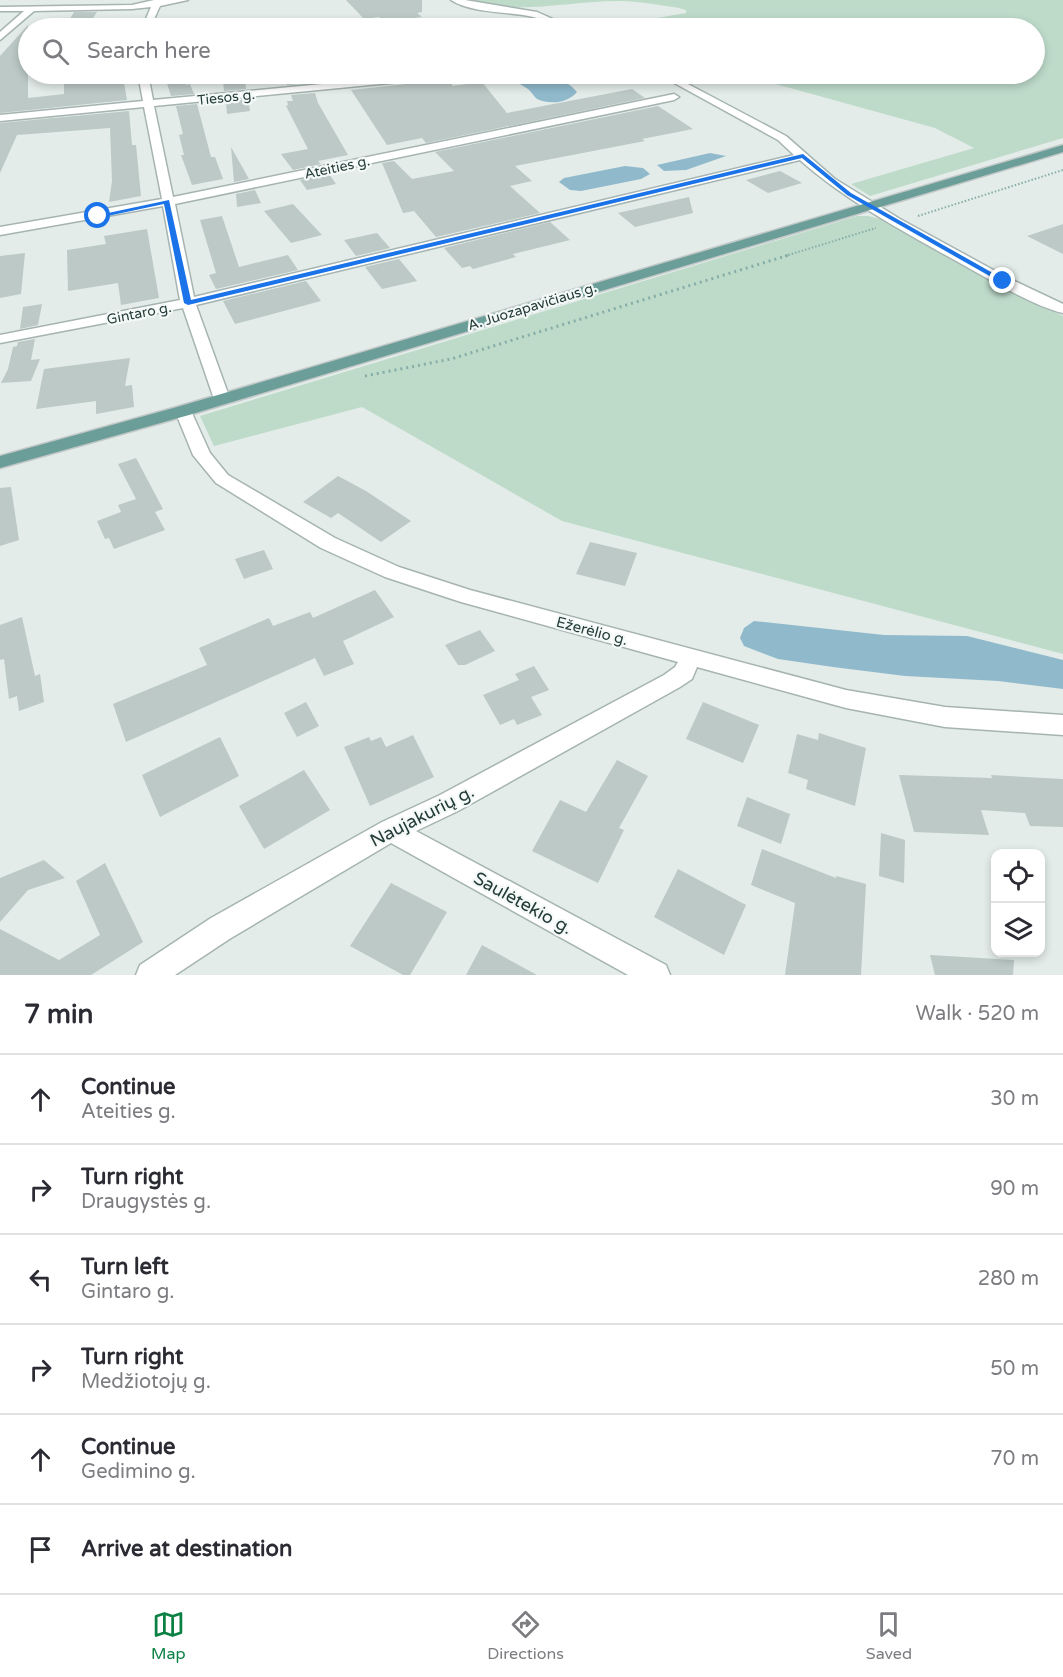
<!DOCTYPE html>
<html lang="en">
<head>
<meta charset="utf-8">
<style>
	:root { --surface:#fff; --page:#f7f7f7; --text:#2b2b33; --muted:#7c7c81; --line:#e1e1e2; --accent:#0b8043 }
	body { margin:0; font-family:"Varela Round",sans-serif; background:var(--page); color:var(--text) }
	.controls { position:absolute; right:18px; bottom:18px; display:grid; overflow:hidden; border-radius:12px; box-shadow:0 3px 9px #0003 }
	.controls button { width:54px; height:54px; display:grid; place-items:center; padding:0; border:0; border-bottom:2px solid var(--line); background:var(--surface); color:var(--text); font:30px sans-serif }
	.stop { position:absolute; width:18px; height:18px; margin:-14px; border:4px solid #1a73e8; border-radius:50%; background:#fff }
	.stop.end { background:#1a73e8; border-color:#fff; box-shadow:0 2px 6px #0008 }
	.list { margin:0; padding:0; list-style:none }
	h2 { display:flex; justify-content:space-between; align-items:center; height:78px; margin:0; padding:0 24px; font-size:26px }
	h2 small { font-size:20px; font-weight:400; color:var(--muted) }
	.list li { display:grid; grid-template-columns:39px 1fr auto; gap:18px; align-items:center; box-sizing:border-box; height:90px; padding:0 24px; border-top:2px solid var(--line) }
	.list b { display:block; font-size:22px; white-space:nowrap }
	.list p { margin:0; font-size:20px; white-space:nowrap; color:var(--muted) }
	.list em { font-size:20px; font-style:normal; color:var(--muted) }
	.icon { flex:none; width:33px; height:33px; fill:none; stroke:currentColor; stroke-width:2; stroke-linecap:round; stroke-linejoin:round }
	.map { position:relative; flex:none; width:1063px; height:975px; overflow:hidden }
	.search { position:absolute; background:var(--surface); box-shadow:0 3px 9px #0003; left:18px; right:18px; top:18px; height:66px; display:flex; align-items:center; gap:15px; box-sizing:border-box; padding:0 21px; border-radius:33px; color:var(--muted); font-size:22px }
	.sheet { height:618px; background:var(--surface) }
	nav { display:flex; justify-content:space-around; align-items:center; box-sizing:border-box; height:84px; border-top:2px solid var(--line); background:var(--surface); font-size:16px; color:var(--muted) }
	nav a { display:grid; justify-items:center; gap:3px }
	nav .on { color:var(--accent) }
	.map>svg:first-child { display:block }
	.green { fill:#bedbca }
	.water { fill:#90bacc }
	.building { fill:#bcc9c6 }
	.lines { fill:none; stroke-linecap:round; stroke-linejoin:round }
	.minor-casing { stroke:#a6b4b1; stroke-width:3 }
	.major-casing { stroke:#c2c8c8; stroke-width:3 }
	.path-far1 { stroke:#86ada7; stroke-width:2; stroke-dasharray:1.5 2; stroke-linecap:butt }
	.path { stroke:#86ada7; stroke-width:3; stroke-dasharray:2 4; stroke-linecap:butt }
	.minor { fill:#fff; fill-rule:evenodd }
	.major { fill:#6b9e98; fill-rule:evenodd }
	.route { fill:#1a73e8 }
	.labels { text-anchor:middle; stroke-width:4.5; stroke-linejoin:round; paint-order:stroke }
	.far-street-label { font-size:14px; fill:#243c39; stroke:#f4f9f7 }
	.street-label { font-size:15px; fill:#243c39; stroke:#f4f9f7 }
	.near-street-label { font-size:18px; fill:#243c39; stroke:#f4f9f7 }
</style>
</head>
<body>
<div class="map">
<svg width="1063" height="975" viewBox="0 0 1063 975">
	<rect width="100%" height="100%" fill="#e3ece9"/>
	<!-- green -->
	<g class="green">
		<path d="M465,0h598v138l-193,58 -19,-12 123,-36 -39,-20 -163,-45 -16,-9h278v-46h-358l-19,-10 29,-5v-3l-7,-2c-20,-3 -40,-7 -60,-7 -51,0 -105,15 -154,-1z"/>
		<path d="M857,216h11l16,4 92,53 87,43v338l-501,-133 -200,-114 -148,39 -14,-30z"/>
	</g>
	<!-- water -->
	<g class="water">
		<path d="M521,74c23,-1 40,0 56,18 -9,11 -27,13 -40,7 -4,-3 -5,-7 -9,-10 -6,-4 -12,-7 -16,-12z"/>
		<path d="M710,153l16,3 -40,14 -22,1 -7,-6z"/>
		<path d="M625,166l18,2 7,6 -9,5 -60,12 -11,-1 -11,-8 5,-4z"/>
		<path d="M754,621l130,14 83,1 96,24v29l-65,-8 -93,-5 -72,-9 -55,-8 -34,-13 -4,-8 4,-10z"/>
	</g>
	<!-- building -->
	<g class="building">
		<path d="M346,0h76v12l-5,1 5,4 -38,5 -5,-5 -15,2z"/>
		<path d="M74,12h23l-6,9 -23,1z"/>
		<path d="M28,25v73l36,-4v-20h22l-1,7 38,-4 4,23 -127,13v-57z"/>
		<path d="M164,74h21l1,11 4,-1 4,10 -23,2z"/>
		<path d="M283,74h25l4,9 -25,2z"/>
		<path d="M245,79l1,10 -22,2 -1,-9z"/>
		<path d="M452,79v7l30,-4 25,31 125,-24 13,9 -219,45 -4,-5 -35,7 -36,-55z"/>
		<path d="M315,93l3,10 30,52 -30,6 3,3 -28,6 -12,-16 27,-5 -22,-43 2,-1 -1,-4h6l-2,-6z"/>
		<path d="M248,99l2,12 -23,3 -1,-13z"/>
		<path d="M197,104l14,53h4l8,22 -31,6 -11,-30h3l-5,-20 4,-1 -7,-28z"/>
		<path d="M658,106l35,23 -51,10 3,2 -130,25 17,15 -22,5 30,27 -104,24 -22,-26 -11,2 -21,-50 12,-2 18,18 42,-8 -19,-19z"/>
		<path d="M129,111l3,34h4l5,51 -32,6 3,-21 -2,-53 -93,7 -17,38v-50z"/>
		<path d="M231,147l18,32 -15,3z"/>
		<path d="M780,171l22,12 -34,10 -22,-13z"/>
		<path d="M329,174l7,10 -29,6 -7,-10z"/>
		<path d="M255,190l6,13 -24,4 -1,-13z"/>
		<path d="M689,197l4,16 -58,14 -17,-14z"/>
		<path d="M293,204l29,31 -31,8 -27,-32z"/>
		<path d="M222,216l17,51 49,-12 10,15 -82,19 -7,-14 7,-2 -16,-53z"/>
		<path d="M550,222l20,18 -57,14 3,3 -43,12 -3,-3 -8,2 -18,-20z"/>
		<path d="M1063,224v30l-36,-18z"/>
		<path d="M147,229l12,69 -38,7 -3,-22 -50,8 -1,-41 39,-6 -2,-8z"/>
		<path d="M377,233l13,15 -34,8 -12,-16z"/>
		<path d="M25,253l-4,41 -21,4v-42z"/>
		<path d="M399,259l18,22 -35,8 -17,-22z"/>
		<path d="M306,281l15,20 -86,23 -12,-23z"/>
		<path d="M42,304l-4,21 -18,4 3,-22z"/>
		<path d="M35,339l-4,21 9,-1 -9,22 -30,2 7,-14 5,-22 4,-1 1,-4z"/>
		<path d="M130,358l-5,28 7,-1 2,22 -38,7v-13l-60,8 8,-40z"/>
		<path d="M136,458l27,51 -8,3 10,18 -51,19 -5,-11 -4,1 -8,-18 24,-9 -3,-7 18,-6 -18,-35z"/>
		<path d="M338,476l28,15 45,30 -30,21 -43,-29 -7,5 -28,-16z"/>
		<path d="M11,487l8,53 -19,6v-58z"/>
		<path d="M590,542l47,11 -12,33 -49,-12z"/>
		<path d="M264,550l9,19 -29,10 -9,-20z"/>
		<path d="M375,590l19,27 -51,24 11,23 -30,12 -9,-18 -189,84 -13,-38 94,-39 -8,-17 70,-30 4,8 37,-14 3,6z"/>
		<path d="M22,617l13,59 5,-2 4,28 -25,9 -2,-15 -8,3 -5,-40 -4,1v-35z"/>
		<path d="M480,630l15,21 -30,14h-7l-13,-20z"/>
		<path d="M534,666l15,24 -18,7 11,18 -25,10 -3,-6 -14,6 -17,-30 36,-15 -4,-6z"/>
		<path d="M306,702l13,24 -22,11 -13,-24z"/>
		<path d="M703,702l56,23 -16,38 -57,-24z"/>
		<path d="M819,733l47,15 -11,58 -49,-17 2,-9 -20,-7 9,-39 21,6z"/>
		<path d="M413,735l21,42 -64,29 -26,-59 25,-10 2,4 10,-4 5,10z"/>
		<path d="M220,737l19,39 -79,41 -18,-42z"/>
		<path d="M617,760l31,16 -29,52 5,2 -26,53 -66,-32 28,-51 26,12z"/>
		<path d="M304,770l26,40 -66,39 -25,-43z"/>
		<path d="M899,775l93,3 -1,-3 72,4v48l-33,-1 -5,-13 -44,-3 8,25 -75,-3z"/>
		<path d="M747,797l43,17 -9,30 -44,-18z"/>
		<path d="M881,833l24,7 -1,43 -25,-7z"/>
		<path d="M762,849l74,29v-2l30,8 -5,91h-76l10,-72 -44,-18z"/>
		<path d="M44,860l21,18 -37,12 -28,32v-44z"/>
		<path d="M105,863l38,79 -52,33h-91v-46l59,31 41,-25 -24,-54z"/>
		<path d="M678,869l68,36 -22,50 -70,-38z"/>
		<path d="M391,883l56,29 -37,63h-7l-53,-29z"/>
		<path d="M482,945l55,30h-71z"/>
		<path d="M930,955l84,5 -1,15h-78z"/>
	</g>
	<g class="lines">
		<defs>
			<g id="minor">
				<path d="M154,0h34l-28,6 -10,22h-8l9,-21 -19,2 -98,2 -34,29v-8l24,-21h-24v-4l132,-2z"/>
				<path d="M451,0h14l72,12 36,16c-14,2 -25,-8 -40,-11 -25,-6 -60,-3 -82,-17z"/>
				<path d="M138,74h10l5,26 274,-26h30l-5,3 -298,29 19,91 501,-103 5,3 -5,3 -499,104 19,93 600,-142 -16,-15 -120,-66h11l117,62 49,43 65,40 108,59 55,26v9c-29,-7 -69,-31 -96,-46 -57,-32 -117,-63 -167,-107l-604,145 34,94 -8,5 -8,-5 -31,-91 -183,35v-8l180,-35 -17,-94 -163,29v-8l162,-28 -18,-92 -144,14v-6l143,-14z"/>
				<path d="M183,406l8,5 19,42 18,22 107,63 64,29 71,23 376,100 99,17 118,8v20l-118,-8 -99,-19 -149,-41 -5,12 -12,8 -222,124 -42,20 250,134 4,10h-42l-237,-132 -160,95 -56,37h-39l4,-10 71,-47 171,-96 58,-27 224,-120 11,-8 3,-5 -217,-60 -76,-25 -64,-29 -105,-65 -23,-28 -18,-44z"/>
			</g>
			<path id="major" d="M1063,145v7l-874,263 -189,53v-12l177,-49z"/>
		</defs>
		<!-- minor casing -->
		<use href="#minor" class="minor-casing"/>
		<!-- major casing -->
		<use href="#major" class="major-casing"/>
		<!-- path-far1 -->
		<g class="path-far1">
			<path d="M918,216l145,-46"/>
			<path d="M785,256l91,-28"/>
		</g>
		<!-- path -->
		<path class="path" d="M365,376l86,-17 338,-104"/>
		<!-- minor -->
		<use href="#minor" class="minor"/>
		<!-- major -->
		<use href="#major" class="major"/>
	</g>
	<!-- route -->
	<path class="route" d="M803,154l48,39 156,88 -7,1 -153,-87 -45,-37 -614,147 -4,-2 -20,-99 -66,14 -4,-2 75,-16 22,100z"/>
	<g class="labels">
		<!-- far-street labels -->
		<g class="far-street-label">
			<text transform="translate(226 97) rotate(-6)" y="5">Tiesos g.</text>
			<text transform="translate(337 167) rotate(-12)" y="5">Ateities g.</text>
			<text transform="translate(532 306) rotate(-17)" y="5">A. Juozapavičiaus g.</text>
			<text transform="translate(139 313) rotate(-11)" y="5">Gintaro g.</text>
		</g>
		<!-- street labels -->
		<g class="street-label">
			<text transform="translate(592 631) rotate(15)" y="5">Ežerėlio g.</text>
		</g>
		<!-- near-street labels -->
		<g class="near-street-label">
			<text transform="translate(422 816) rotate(-27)" y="6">Naujakurių g.</text>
			<text transform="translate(523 903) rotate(29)" y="6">Saulėtekio g.</text>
		</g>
	</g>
</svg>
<div class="controls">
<button><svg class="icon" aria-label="locate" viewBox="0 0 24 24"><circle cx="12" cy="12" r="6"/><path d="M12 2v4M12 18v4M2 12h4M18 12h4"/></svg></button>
<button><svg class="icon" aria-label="layers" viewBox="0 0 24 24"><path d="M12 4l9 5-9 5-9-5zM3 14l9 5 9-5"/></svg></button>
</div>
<div class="stop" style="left:98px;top:216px"></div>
<div class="stop end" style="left:1003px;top:281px"></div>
<div class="search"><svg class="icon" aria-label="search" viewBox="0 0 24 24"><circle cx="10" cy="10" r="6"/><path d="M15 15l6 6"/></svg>Search here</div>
</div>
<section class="sheet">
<h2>7 min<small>Walk · 520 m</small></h2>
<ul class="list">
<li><svg class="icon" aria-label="ahead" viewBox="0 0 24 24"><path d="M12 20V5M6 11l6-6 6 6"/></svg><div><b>Continue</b><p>Ateities g.</p></div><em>30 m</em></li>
<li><svg class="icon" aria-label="right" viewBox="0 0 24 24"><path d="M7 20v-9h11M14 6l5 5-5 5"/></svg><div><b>Turn right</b><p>Draugystės g.</p></div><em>90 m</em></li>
<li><svg class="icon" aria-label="left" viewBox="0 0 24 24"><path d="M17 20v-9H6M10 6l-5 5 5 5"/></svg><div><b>Turn left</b><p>Gintaro g.</p></div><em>280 m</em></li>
<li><svg class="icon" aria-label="right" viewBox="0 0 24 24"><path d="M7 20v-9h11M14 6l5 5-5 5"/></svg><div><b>Turn right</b><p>Medžiotojų g.</p></div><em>50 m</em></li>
<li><svg class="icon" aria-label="ahead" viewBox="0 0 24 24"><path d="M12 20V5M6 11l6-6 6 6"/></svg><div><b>Continue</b><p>Gedimino g.</p></div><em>70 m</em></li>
<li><svg class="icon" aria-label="arrive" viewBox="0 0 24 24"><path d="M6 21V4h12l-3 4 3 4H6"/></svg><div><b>Arrive at destination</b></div></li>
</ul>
</section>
<nav>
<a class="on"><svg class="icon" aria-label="map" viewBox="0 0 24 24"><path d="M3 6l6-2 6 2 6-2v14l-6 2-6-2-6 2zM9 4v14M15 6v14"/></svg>Map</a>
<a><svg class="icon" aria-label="directions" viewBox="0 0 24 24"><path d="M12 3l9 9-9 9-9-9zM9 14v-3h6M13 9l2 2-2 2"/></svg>Directions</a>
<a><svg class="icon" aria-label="saved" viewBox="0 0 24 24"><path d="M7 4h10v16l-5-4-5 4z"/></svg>Saved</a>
</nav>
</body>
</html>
